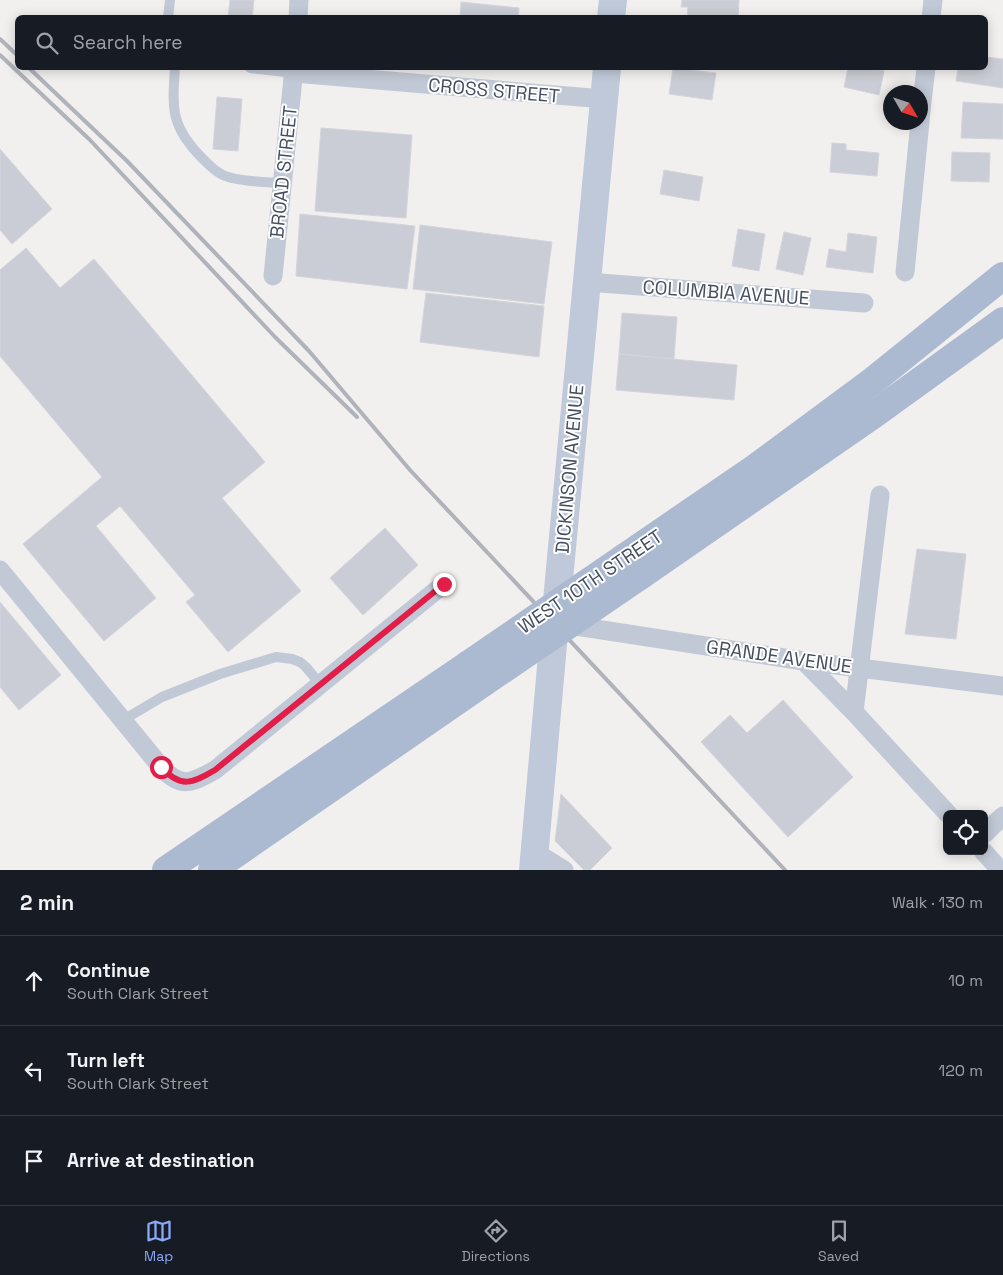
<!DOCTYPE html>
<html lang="en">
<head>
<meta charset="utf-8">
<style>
	:root { --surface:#171b24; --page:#242831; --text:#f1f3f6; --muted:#9ea1a6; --line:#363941; --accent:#87a8f6 }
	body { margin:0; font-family:"Space Grotesk",sans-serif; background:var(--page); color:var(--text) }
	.controls { position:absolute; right:15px; bottom:15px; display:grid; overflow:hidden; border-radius:8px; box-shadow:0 2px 12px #0003 }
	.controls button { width:45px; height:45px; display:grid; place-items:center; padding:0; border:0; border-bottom:1px solid var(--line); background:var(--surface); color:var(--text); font:25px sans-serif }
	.compass { position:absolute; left:883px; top:85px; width:45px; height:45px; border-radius:50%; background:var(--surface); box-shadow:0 2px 12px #0003; rotate:129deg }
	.stop { position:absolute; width:15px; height:15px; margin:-11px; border:4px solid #e11d48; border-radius:50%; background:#fff }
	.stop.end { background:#e11d48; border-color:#fff; box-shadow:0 1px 5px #0008 }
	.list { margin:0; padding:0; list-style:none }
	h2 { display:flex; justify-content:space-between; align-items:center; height:65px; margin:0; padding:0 20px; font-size:21px }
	h2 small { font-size:16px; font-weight:400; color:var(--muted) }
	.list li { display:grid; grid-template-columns:32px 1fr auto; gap:15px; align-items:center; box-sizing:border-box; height:90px; padding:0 20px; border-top:1px solid var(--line) }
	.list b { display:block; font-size:19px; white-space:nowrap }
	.list p { margin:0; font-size:16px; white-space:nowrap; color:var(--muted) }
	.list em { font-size:16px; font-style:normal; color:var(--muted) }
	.icon { flex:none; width:28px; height:28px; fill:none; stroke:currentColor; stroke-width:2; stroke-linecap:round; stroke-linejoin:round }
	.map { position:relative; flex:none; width:1003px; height:870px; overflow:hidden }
	.search { position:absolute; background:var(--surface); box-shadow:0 2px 12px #0003; left:15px; right:15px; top:15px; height:55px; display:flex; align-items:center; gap:12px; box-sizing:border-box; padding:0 18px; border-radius:8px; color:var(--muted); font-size:19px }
	.sheet { height:335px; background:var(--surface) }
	nav { display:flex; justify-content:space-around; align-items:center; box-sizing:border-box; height:70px; border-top:1px solid var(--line); background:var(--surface); font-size:14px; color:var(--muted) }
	nav a { display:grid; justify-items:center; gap:2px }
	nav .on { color:var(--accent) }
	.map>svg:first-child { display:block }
	.building { fill:#cbcdd6; stroke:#d3d4dc }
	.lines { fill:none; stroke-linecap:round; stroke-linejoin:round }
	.service { stroke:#c1c9d6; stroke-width:10 }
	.minor { stroke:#c1c9d6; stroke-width:19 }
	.secondary { stroke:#c0c9da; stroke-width:28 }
	.primary { stroke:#acbad1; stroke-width:28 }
	.rail { stroke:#b1b3bb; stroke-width:4 }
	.primary-bridge { stroke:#acbad1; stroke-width:28 }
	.route { stroke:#e11d48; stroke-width:6 }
	.labels { text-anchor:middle; stroke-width:4; stroke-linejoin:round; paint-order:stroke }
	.street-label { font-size:19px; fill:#454f5f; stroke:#fff }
</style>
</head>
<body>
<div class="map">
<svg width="1003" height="870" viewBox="0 0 1003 870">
	<rect width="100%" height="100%" fill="#f2efef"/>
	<!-- building -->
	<g class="building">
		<path d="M230,0h24l-2,18h-24z"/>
		<path d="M682,0h57l-1,18h-51l1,-11h-7z"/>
		<path d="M461,2l58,6 -1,10h-58z"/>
		<path d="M986,57l17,2v29l-47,-7 2,-13h28z"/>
		<path d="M673,68l43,5 -4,27 -43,-6z"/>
		<path d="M848,68h20l16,3 -5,24 -35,-8z"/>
		<path d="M217,97l25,2 -4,52 -25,-2z"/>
		<path d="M963,102l40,2v35l-42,-1z"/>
		<path d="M321,128l91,7 -6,83 -91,-7z"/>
		<path d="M832,143l14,1v6l33,3 -2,23 -47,-4z"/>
		<path d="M0,149l52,60 -40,35 -12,-14z"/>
		<path d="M952,152l38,1 -1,29 -38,-1z"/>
		<path d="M664,170l39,7 -4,24 -39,-7z"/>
		<path d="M300,214l115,12 -8,63 -111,-13z"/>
		<path d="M420,225l132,17 -8,62 -131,-15z"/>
		<path d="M738,229l27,5 -6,37 -27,-5z"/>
		<path d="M784,232l27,6 -8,37 -27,-6z"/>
		<path d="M848,233l29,4 -4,36 -47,-6 3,-18 17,3z"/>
		<path d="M26,248l34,40 34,-29 171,203 -43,36 79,93 -73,61 -42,-50 9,-7 -75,-89 -24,20 60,72 -52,43 -81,-97 79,-67 -102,-121v-86z"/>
		<path d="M426,293l118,13 -5,51 -119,-15z"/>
		<path d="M622,313l55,4 -3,42 -55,-5z"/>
		<path d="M619,354l118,11 -3,35 -118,-10z"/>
		<path d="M385,528l33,37 -55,50 -33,-37z"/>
		<path d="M917,549l49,5 -10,85 -51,-5z"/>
		<path d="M0,602l61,73 -42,35 -19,-23z"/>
		<path d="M783,700l70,77 -65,60 -87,-95 29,-27 17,18z"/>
		<path d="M561,794l51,54 -22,22h-6l-29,-29z"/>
	</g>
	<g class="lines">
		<!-- service -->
		<g class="service">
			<path d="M168,18l2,-18"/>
			<path d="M175,68c-3,42 -4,59 28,91 8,8 17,17 29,19 16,4 34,4 50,5"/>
			<path d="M250,68l44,5"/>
			<path d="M123,720l39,-23 58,-23 56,-17 16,2 8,3 6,5 14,17"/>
		</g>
		<!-- minor -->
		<g class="minor">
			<path d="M298,18l1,-18"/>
			<path d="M931,18l2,-18"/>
			<path d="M294,73l310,26"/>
			<path d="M920,119l6,-51"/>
			<path d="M905,272l15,-150"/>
			<path d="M273,276l21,-208"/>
			<path d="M587,282l277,21"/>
			<path d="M0,570l161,197c20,22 31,16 54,3l229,-186"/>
			<path d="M563,624l241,37 199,25"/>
			<path d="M804,661l50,51 94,102"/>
			<path d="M854,712l26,-217"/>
			<path d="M984,834l19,-18"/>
			<path d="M983,851l17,19"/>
			<path d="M535,852l29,18"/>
		</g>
		<!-- secondary -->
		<g class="secondary">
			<path d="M611,18l2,-18"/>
			<path d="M533,870l22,-248 52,-554"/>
		</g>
		<!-- primary -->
		<g class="primary">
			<path d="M625,557l130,-89 119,-88 129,-104"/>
			<path d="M640,576l233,-161 130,-94"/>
			<path d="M166,870l303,-206"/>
			<path d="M212,870l271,-187"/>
		</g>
		<!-- rail -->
		<g class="rail">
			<path d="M0,39l18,17"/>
			<path d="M0,55l90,85 186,198 81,79"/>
			<path d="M29,68l98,93 182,190 101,119 375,400"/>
		</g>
		<!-- primary-bridge -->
		<g class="primary-bridge">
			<path d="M469,664l156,-107"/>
			<path d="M483,683l157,-107"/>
		</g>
	</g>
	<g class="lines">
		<!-- route -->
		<path class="route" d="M161,767c20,22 32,16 54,3l229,-186"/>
	</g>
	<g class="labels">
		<!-- street labels -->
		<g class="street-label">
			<text transform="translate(494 90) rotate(5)" y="7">CROSS STREET</text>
			<text transform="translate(283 172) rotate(-84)" y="7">BROAD STREET</text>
			<text transform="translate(726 292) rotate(4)" y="7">COLUMBIA AVENUE</text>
			<text transform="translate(569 469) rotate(-85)" y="7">DICKINSON AVENUE</text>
			<text transform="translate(590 581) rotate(-34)" y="7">WEST 10TH STREET</text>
			<text transform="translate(779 656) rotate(8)" y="7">GRANDE AVENUE</text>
		</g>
	</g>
</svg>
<div class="controls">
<button><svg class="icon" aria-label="locate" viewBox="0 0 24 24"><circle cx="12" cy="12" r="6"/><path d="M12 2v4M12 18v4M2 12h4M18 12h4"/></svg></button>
</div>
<svg class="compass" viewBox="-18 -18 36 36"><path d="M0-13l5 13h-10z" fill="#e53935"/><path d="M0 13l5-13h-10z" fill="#9ea1a6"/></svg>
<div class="stop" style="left:161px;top:767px"></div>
<div class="stop end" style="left:444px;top:584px"></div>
<div class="search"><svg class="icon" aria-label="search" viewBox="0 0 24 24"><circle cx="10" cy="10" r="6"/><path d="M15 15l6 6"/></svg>Search here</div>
</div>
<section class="sheet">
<h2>2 min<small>Walk · 130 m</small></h2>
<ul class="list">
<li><svg class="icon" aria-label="ahead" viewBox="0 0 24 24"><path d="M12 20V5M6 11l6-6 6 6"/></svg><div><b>Continue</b><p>South Clark Street</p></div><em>10 m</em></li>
<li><svg class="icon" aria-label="left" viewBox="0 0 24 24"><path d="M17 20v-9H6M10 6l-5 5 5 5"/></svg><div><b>Turn left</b><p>South Clark Street</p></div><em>120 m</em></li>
<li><svg class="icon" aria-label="arrive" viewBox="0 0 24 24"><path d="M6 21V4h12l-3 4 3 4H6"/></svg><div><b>Arrive at destination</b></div></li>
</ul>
</section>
<nav>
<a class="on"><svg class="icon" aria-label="map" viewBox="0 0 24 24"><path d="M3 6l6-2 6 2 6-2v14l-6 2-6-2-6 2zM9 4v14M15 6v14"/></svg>Map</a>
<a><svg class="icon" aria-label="directions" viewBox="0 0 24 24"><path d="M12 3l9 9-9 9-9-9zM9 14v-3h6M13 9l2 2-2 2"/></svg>Directions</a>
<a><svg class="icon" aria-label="saved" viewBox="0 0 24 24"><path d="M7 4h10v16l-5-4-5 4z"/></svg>Saved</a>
</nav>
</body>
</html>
